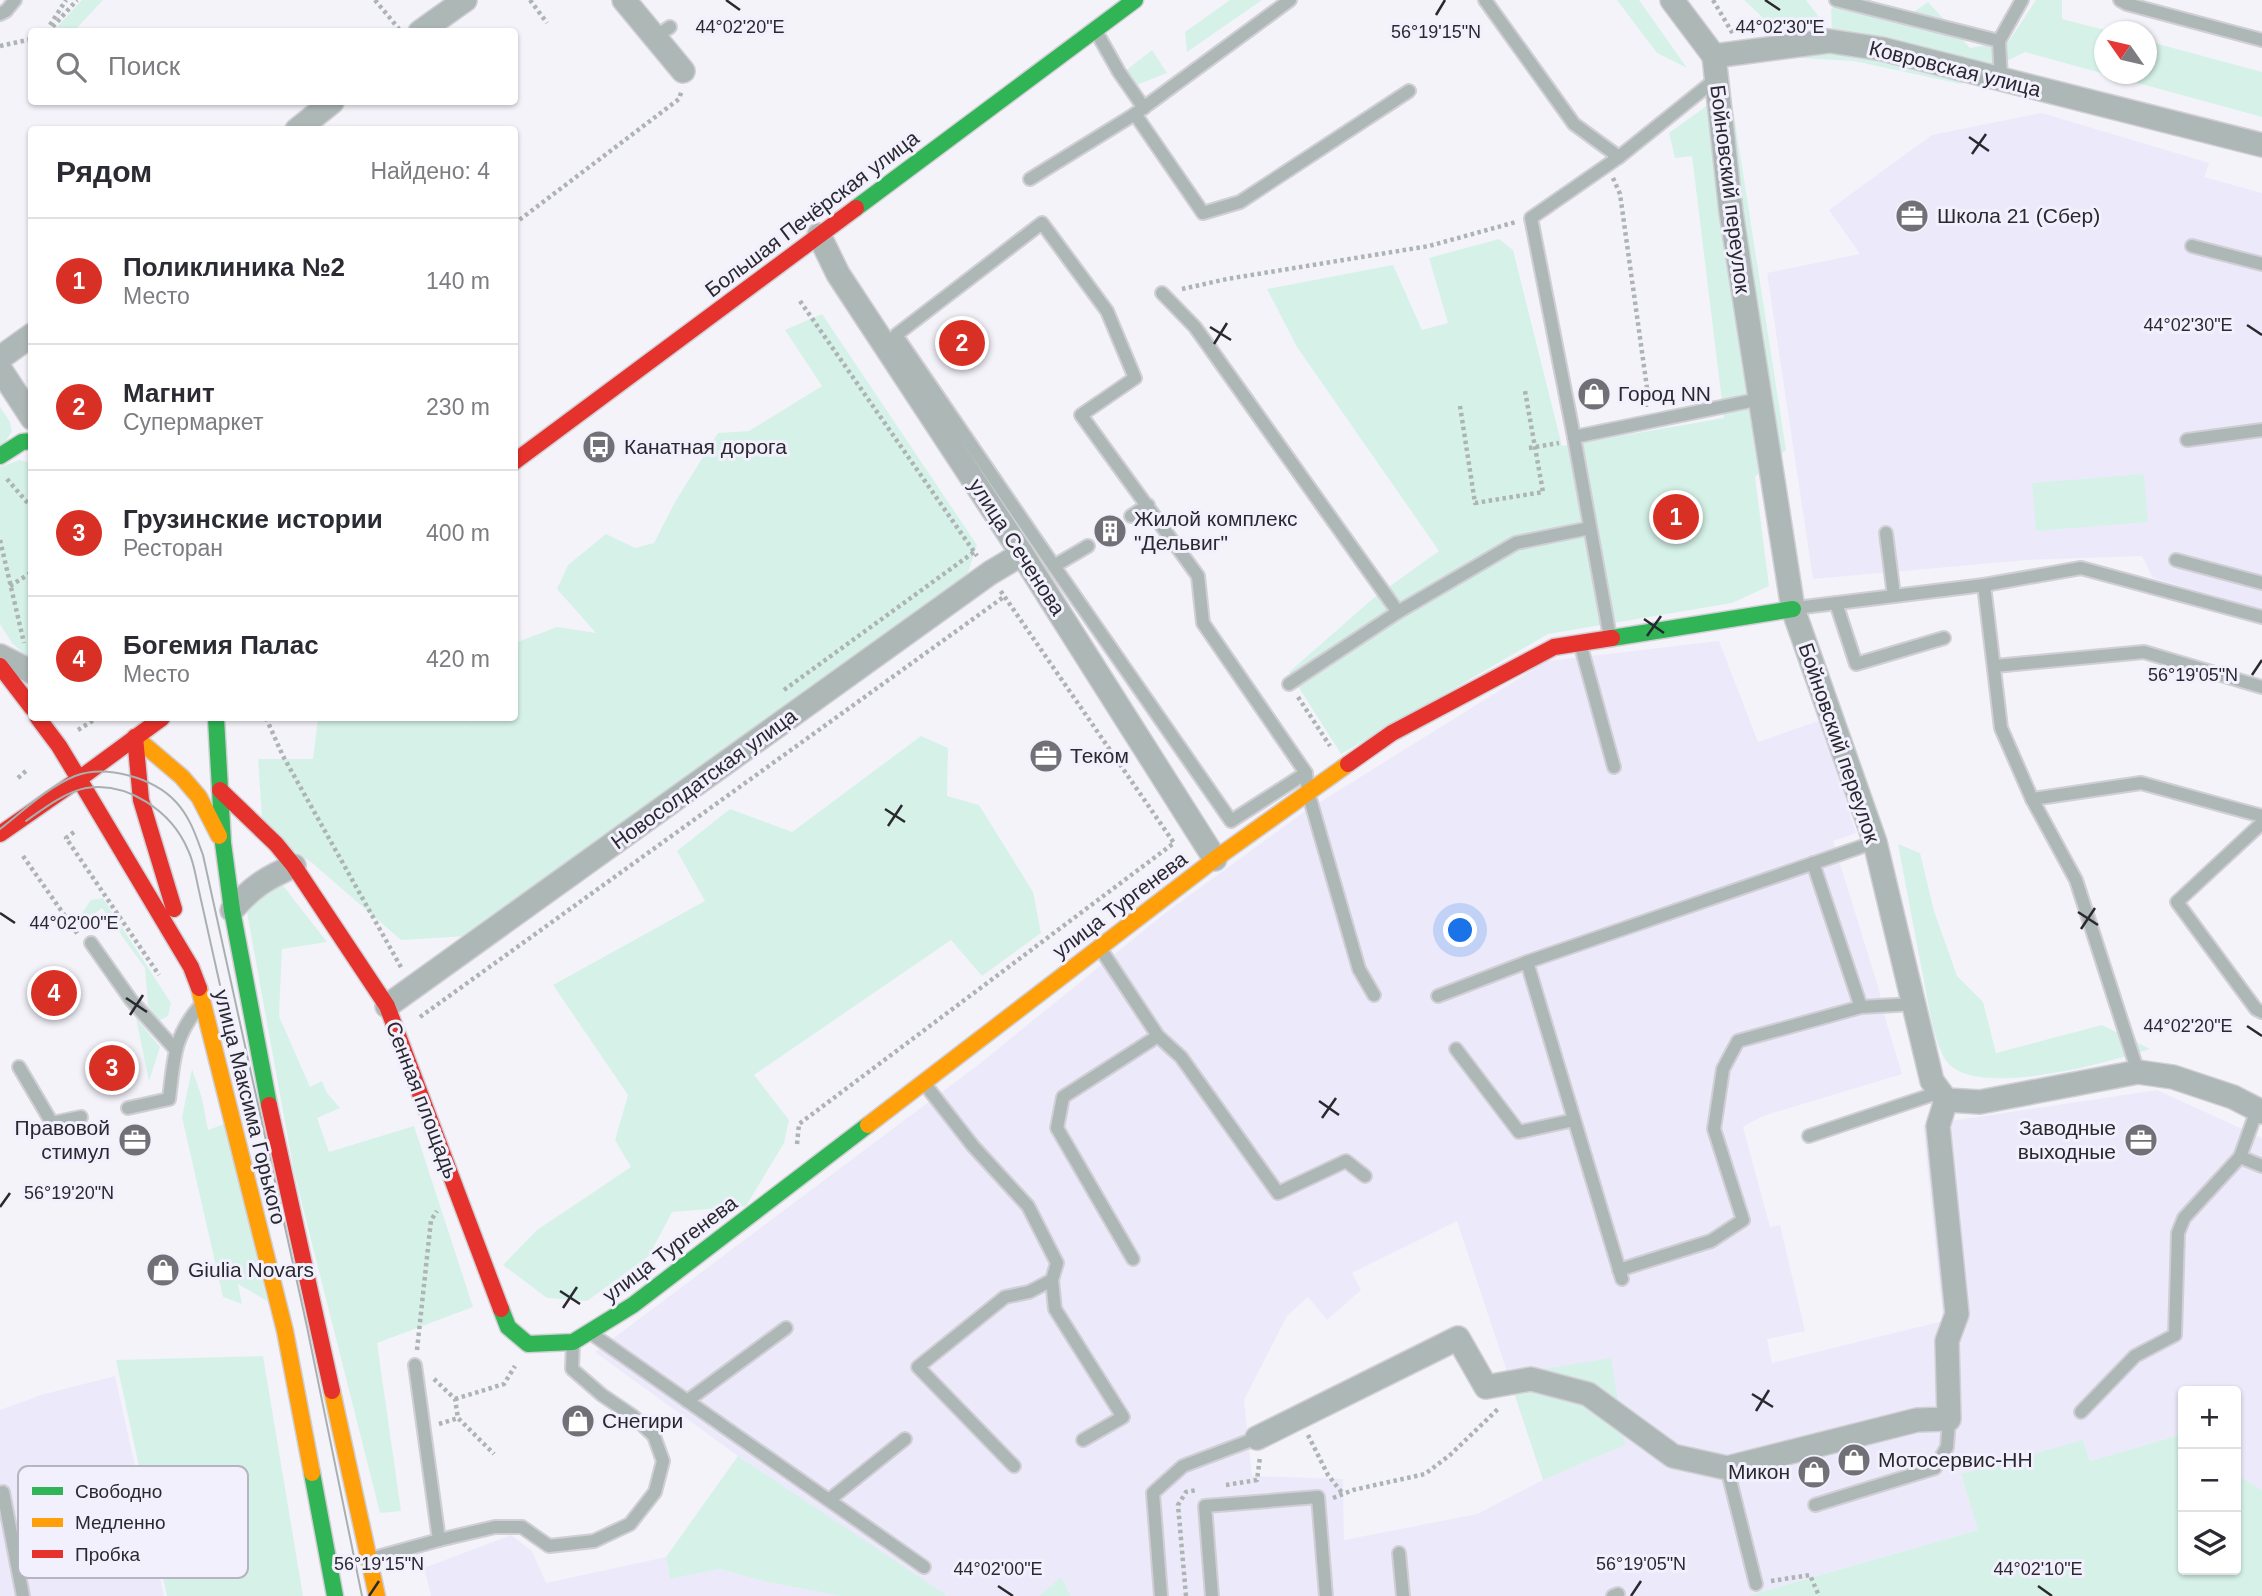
<!DOCTYPE html>
<html lang="ru">
<head>
<meta charset="utf-8">
<style>
	:root { --surface:#fff; --page:#f7f7f7; --text:#2b2b33; --muted:#7c7c81; --line:#e1e1e2; --accent:#d93025 }
	body { margin:0; font-family:Arial,sans-serif; background:var(--page); color:var(--text) }
	.controls { position:absolute; right:21px; bottom:21px; display:grid; overflow:hidden; border-radius:7px; box-shadow:0 2px 5px #0004 }
	.controls button { width:63px; height:63px; display:grid; place-items:center; padding:0; border:0; border-bottom:2px solid var(--line); background:var(--surface); color:var(--text); font:35px sans-serif }
	.compass { position:absolute; left:2094px; top:21px; width:63px; height:63px; border-radius:50%; background:var(--surface); box-shadow:0 2px 5px #0004; rotate:304deg }
	.you { position:absolute; left:1461px; top:931px; width:24px; height:24px; margin:-18px; border:5px solid #fff; border-radius:50%; background:#1a73e8; box-shadow:0 0 0 10px #1a73e833 }
	.badge { display:grid; place-items:center; width:46px; height:46px; border-radius:50%; background:var(--accent); color:#fff; font-size:23px; font-weight:700 }
	.pin { position:absolute; translate:-50% -50%; border:4px solid #fff; box-shadow:0 2px 7px #0006 }
	.list { margin:0; padding:0; list-style:none }
	h2 { display:flex; justify-content:space-between; align-items:center; height:91px; margin:0; padding:0 28px; font-size:30px }
	h2 small { font-size:23px; font-weight:400; color:var(--muted) }
	.list li { display:grid; grid-template-columns:46px 1fr auto; gap:21px; align-items:center; box-sizing:border-box; height:126px; padding:0 28px; border-top:2px solid var(--line) }
	.list b { display:block; font-size:26px; white-space:nowrap }
	.list p { margin:0; font-size:23px; white-space:nowrap; color:var(--muted) }
	.list em { font-size:23px; font-style:normal; color:var(--muted) }
	.icon { flex:none; width:38px; height:38px; fill:none; stroke:currentColor; stroke-width:2; stroke-linecap:round; stroke-linejoin:round }
	.map { position:relative; flex:none; width:2262px; height:1596px; overflow:hidden }
	.search { position:absolute; background:var(--surface); box-shadow:0 2px 5px #0004; left:28px; top:28px; width:490px; height:77px; display:flex; align-items:center; gap:18px; box-sizing:border-box; padding:0 24px; border-radius:7px; color:var(--muted); font-size:26px }
	.panel { position:absolute; background:var(--surface); box-shadow:0 2px 5px #0004; left:28px; top:126px; width:490px; height:595px; border-radius:7px }
	.map>svg:first-child { display:block }
	.built { fill:#eceafa; fill-rule:evenodd }
	.green { fill:#d6f2e8 }
	.lines { fill:none; stroke-linecap:round; stroke-linejoin:round }
	.lane-casing { stroke:#d1cfd5; stroke-width:16 }
	.street-casing { stroke:#d1cfd5; stroke-width:26 }
	.fast-casing { stroke:#d1cfd5; stroke-width:19 }
	.slow-casing { stroke:#d1cfd5; stroke-width:19 }
	.jam-casing { stroke:#d1cfd5; stroke-width:19 }
	.path { stroke:#adb4b3; stroke-width:4.5; stroke-dasharray:3.5 3.5; stroke-linecap:butt }
	.lane { stroke:#adb8b6; stroke-width:12 }
	.street { stroke:#adb8b6; stroke-width:23 }
	.fast { stroke:#30b455; stroke-width:16 }
	.slow { stroke:#ff9f0a; stroke-width:16 }
	.jam { stroke:#e5322d; stroke-width:16 }
	.tram { stroke:#a9b0b0; stroke-width:2 }
	.ticks { fill:none; stroke:#2b2930; stroke-width:2.5 }
	.labels { text-anchor:middle; stroke-width:6; stroke-linejoin:round; paint-order:stroke }
	.street-label { font-size:21px; fill:#2b2930; stroke:#f2f0fd }
	.poi-label { font-size:21px; fill:#2b2930; stroke:#f2f0fd; text-anchor:start }
	.key { fill:#f2f0fd; stroke:#b6b4c0; stroke-width:2 }
	.key-label { font-size:19px; fill:#2b2930 }
	.ticks-label { font-size:18px; text-anchor:middle; fill:#2b2930; stroke:#f2f0fd; stroke-width:6; stroke-linejoin:round; paint-order:stroke }
</style>
</head>
<body>
<div class="map">
<svg width="2262" height="1596" viewBox="0 0 2262 1596">
	<rect width="100%" height="100%" fill="#f4f3fa"/>
	<!-- built -->
	<g class="built">
		<path d="M2042,113l167,50 -5,14 58,16v417l-109,-32 -11,-22 -114,4 -215,19 -46,-306 93,-19 -31,-44 103,-75z"/>
		<path d="M1719,641l39,101 63,-22 35,113 -23,8 46,149 7,31 16,53 -139,42 -20,11 27,100 10,-2 25,106 -38,8 5,24 171,-42 -20,-196 234,-35 105,48v352l-26,-16v-83h-53v43l-93,27 -7,-20 -122,34 18,55 -232,66h-676l-10,-18 -22,18h-93l-208,-140 -143,-104 383,-287 186,-151 140,-102 243,-151zM1457,1221l51,154 116,70 -81,35 -66,34 -133,26 -1,-61 -91,-3 -8,-76 43,-84 21,-19 19,23 34,-30 -9,-17z"/>
		<path d="M115,1376l49,220h-164v-186l41,-15z"/>
		<path d="M511,1535l21,16 14,32 120,-26 4,22 50,-10 47,13 73,14h-409l-7,-28z"/>
	</g>
	<!-- green -->
	<g class="green">
		<path d="M82,0h21l-29,31h-14l-4,-3z"/>
		<path d="M1230,0h32l-75,52 -2,-20z"/>
		<path d="M1617,0h22l48,68 -30,-15z"/>
		<path d="M1744,0h62l19,25 -47,7z"/>
		<path d="M1837,0h34l25,24 32,-22 42,46 39,-7 27,-41h26v19l47,12 -5,1v42h42l1,-33 115,31v45l-237,-65 -64,32 -107,-23 -54,-3 -21,-16 53,-11 -1,-21z"/>
		<path d="M1152,50l15,23 -35,14 -8,-15z"/>
		<path d="M1730,89l56,361 -31,27 14,109 -37,17 -184,31 -207,120 -52,-82 87,-76 63,-45 -142,-204 -30,-58 126,-24 29,65 26,-7 -19,-65 70,-19 14,11 49,196 162,-28 -32,-262 -17,2 -6,-25z"/>
		<path d="M822,314l155,231 -11,34 -498,357 -67,4 -90,-78 -48,-31 -5,-72h55l5,-41h136l17,4v-4h43l1,-75 42,-16 39,6 -39,-44 11,-24 38,-31 29,14 19,-5 21,-41 43,-69 31,-2 73,-45 -37,-56z"/>
		<path d="M0,407l10,15 2,9 -12,19z"/>
		<path d="M20,460l11,3v197l-19,-17 -12,-19v-157z"/>
		<path d="M2144,474l4,48 -112,9 -4,-48z"/>
		<path d="M921,736l27,12 -1,48 32,9 54,87 8,41 -59,43 -31,-36 -197,135 35,45 -5,23 -38,63 -74,6 -23,44 -62,45 -40,-3 -44,-33 34,-35 94,-63 -16,-27 13,-45 -75,-110 152,-84 -28,-50 53,-42 62,23z"/>
		<path d="M1898,844l22,9 14,58 23,65 26,26 13,51 106,-28 48,24c-40,13 -171,50 -202,14 -15,-17 -21,-69 -26,-92 -8,-42 -16,-84 -24,-127z"/>
		<path d="M278,879l49,63 -45,7 -3,67 31,71 12,-6 5,12 13,15 -23,10 12,34 85,-26 59,181 -96,36 24,168 -21,2 -86,-341 -51,-282z"/>
		<path d="M103,898l68,105 -3,13 -10,5 -10,-16 -3,-37 -43,-60 -24,17v-6l13,-19z"/>
		<path d="M136,1018l24,29 -11,34z"/>
		<path d="M192,1069l10,29 6,32 19,-7 40,178 -29,-17 4,20 -19,-7 -41,-180z"/>
		<path d="M263,1356l40,240h-136l-51,-236z"/>
		<path d="M1611,1358l14,87 -82,35 -35,-105z"/>
		<path d="M2183,1434v136h53v-96l26,16v106h-515l231,-66 -17,-56 122,-34 7,21z"/>
		<path d="M738,1456l207,138 1,2h-106l-73,-14 -47,-13 -50,10 -4,-22z"/>
		<path d="M1061,1577l10,19h-32z"/>
	</g>
	<g class="lines">
		<defs>
			<g id="lane">
				<path d="M1485,0l89,124 45,33"/>
				<path d="M1836,0l163,41 2,38"/>
				<path d="M2120,0l7,4 135,36"/>
				<path d="M0,14l6,-3 9,-11"/>
				<path d="M1097,33l22,39 25,36"/>
				<path d="M655,37l15,-10"/>
				<path d="M1999,41l23,-41"/>
				<path d="M1716,79l-97,78 -88,61 43,219 186,-38"/>
				<path d="M1135,114l68,99 37,-11 169,-111"/>
				<path d="M1030,179l105,-65 155,-114"/>
				<path d="M2192,246l70,18"/>
				<path d="M1162,293l33,34 203,285 -109,72"/>
				<path d="M1574,437l36,200"/>
				<path d="M2187,440l75,-10"/>
				<path d="M1131,516l17,-11"/>
				<path d="M1886,533l8,63"/>
				<path d="M1088,546l-34,20 177,255 75,-48"/>
				<path d="M2176,560l86,23"/>
				<path d="M1054,566l-158,-231 146,-112 65,88 28,67 -54,37 117,161 5,47 103,150 2,19 51,177 15,26"/>
				<path d="M1984,585l17,143 31,71 109,-16 121,33"/>
				<path d="M1836,603l20,61 88,-26"/>
				<path d="M1796,608l188,-23 97,-17 181,49"/>
				<path d="M1398,612l118,-69 74,-15"/>
				<path d="M1580,643l34,124"/>
				<path d="M1995,666l149,-14 118,35"/>
				<path d="M2032,799l44,81 62,192"/>
				<path d="M2262,823l-85,79 79,107 6,3"/>
				<path d="M91,943l40,57 44,49"/>
				<path d="M1100,948l58,88 23,21 97,136 68,-32 19,15"/>
				<path d="M1438,996l89,-34"/>
				<path d="M1861,1007l53,-3"/>
				<path d="M1456,1049l63,83 55,-12"/>
				<path d="M19,1067l33,56 29,-6"/>
				<path d="M924,1083l49,63 55,60 29,57 -5,17 -23,12 -24,5 -87,70 96,99"/>
				<path d="M128,1108l41,-9c5,-39 4,-61 30,-92"/>
				<path d="M2257,1110l-17,47 22,9"/>
				<path d="M1809,1136l131,-44"/>
				<path d="M1133,1259l-76,-131 6,-31 95,-61"/>
				<path d="M1619,1270l92,-29 32,-21 -29,-91 9,-60 15,-28 123,-34 -48,-144"/>
				<path d="M1622,1279l-95,-317 348,-120"/>
				<path d="M1052,1280l3,29 68,108 -40,23"/>
				<path d="M592,1334l332,233"/>
				<path d="M687,1401l99,-73"/>
				<path d="M2081,1412l54,-56 40,-21 3,-102 6,-15 56,-61"/>
				<path d="M1727,1468l29,116"/>
				<path d="M0,1493l3,-1 20,104"/>
				<path d="M829,1500l76,-61"/>
				<path d="M1815,1505l120,-37 12,-21 2,-28"/>
				<path d="M439,1540l56,-13h27l27,19 45,-5 36,-17 25,-32 8,-31 -9,-25 -21,-20 -31,-21 -30,-26 1,-26"/>
				<path d="M1399,1553l4,43"/>
				<path d="M370,1559l69,-19 -24,-175"/>
				<path d="M1161,1596l-8,-103 30,-27 74,-28"/>
				<path d="M1212,1596l-7,-90 113,-9 8,99"/>
				<path d="M1613,1596l5,-2"/>
			</g>
			<g id="street">
				<path d="M624,0l59,71"/>
				<path d="M1672,0l42,56"/>
				<path d="M420,32l45,-32"/>
				<path d="M1714,56l17,156 62,397 82,233 57,239 14,19 34,2 158,-30 35,5 60,20 29,15"/>
				<path d="M1714,56l115,-15 53,8 380,96"/>
				<path d="M297,130l35,-28"/>
				<path d="M819,235l19,39 184,280 193,305"/>
				<path d="M0,358l32,-23"/>
				<path d="M0,369l32,49"/>
				<path d="M0,656l32,16"/>
				<path d="M232,910c20,-23 34,-32 62,-44"/>
				<path d="M387,1006l603,-433 32,-19"/>
				<path d="M1257,1438l201,-100 28,49 45,-8 57,15 85,62 54,12 190,-48 32,-1 -2,-78 10,-27 -19,-188 8,-26"/>
			</g>
			<g id="fast">
				<path d="M856,208l279,-208"/>
				<path d="M0,456l22,-14 10,-1"/>
				<path d="M1612,638l181,-29"/>
				<path d="M216,718l7,125 9,67 37,195"/>
				<path d="M501,1309l7,18 20,17 45,-2 60,-37 235,-180"/>
				<path d="M312,1473l23,123"/>
			</g>
			<g id="slow">
				<path d="M135,737l47,40 17,20 20,39"/>
				<path d="M199,988l86,343 27,142"/>
				<path d="M868,1125l347,-266 133,-95"/>
				<path d="M332,1391l45,205"/>
			</g>
			<g id="jam">
				<path d="M514,462l342,-254"/>
				<path d="M0,666l32,42"/>
				<path d="M162,718l-83,61 112,188 8,21"/>
				<path d="M135,737l6,63 33,109"/>
				<path d="M1348,764l44,-31 162,-86 58,-9"/>
				<path d="M220,790l56,54 18,22 93,140 114,303"/>
				<path d="M0,834l79,-55 -20,-33 -21,-28"/>
				<path d="M269,1105l63,286"/>
			</g>
		</defs>
		<!-- lane casing -->
		<use href="#lane" class="lane-casing"/>
		<!-- street casing -->
		<use href="#street" class="street-casing"/>
		<!-- fast casing -->
		<use href="#fast" class="fast-casing"/>
		<!-- slow casing -->
		<use href="#slow" class="slow-casing"/>
		<!-- jam casing -->
		<use href="#jam" class="jam-casing"/>
		<!-- path -->
		<g class="path">
			<path d="M375,0l24,29"/>
			<path d="M530,0l17,23"/>
			<path d="M1713,0l20,34"/>
			<path d="M50,25l16,-25"/>
			<path d="M48,32l29,-32"/>
			<path d="M0,46l32,-7"/>
			<path d="M1613,178l7,16 27,194 -1,19"/>
			<path d="M514,224l165,-125 3,-9"/>
			<path d="M1182,289l45,-10 202,-33 87,-24"/>
			<path d="M800,301l177,255"/>
			<path d="M1460,406l15,97 68,-11 -18,-101"/>
			<path d="M1529,448l30,-5"/>
			<path d="M7,479l25,29"/>
			<path d="M0,540l24,103"/>
			<path d="M10,586l22,-14"/>
			<path d="M784,690l190,-138"/>
			<path d="M1298,697l32,49"/>
			<path d="M266,718l17,38 119,213"/>
			<path d="M78,730l19,-12"/>
			<path d="M18,778l10,-9"/>
			<path d="M74,832l-8,6 93,137"/>
			<path d="M23,856l56,80"/>
			<path d="M420,1017l585,-421"/>
			<path d="M797,1144l2,-20 375,-281 -174,-253"/>
			<path d="M417,1350l14,-130 6,-9"/>
			<path d="M434,1379l21,20 3,19 36,36"/>
			<path d="M455,1399l49,-15 11,-18"/>
			<path d="M439,1424l19,-6"/>
			<path d="M1308,1435l20,40 15,19"/>
			<path d="M1226,1485l31,-5 3,-23"/>
			<path d="M1333,1498l20,-8 72,-16 25,-19 49,-47"/>
			<path d="M1771,1581l39,-6 9,21"/>
			<path d="M1186,1596l-8,-91 8,-13 11,-2"/>
		</g>
		<!-- lane -->
		<use href="#lane" class="lane"/>
		<!-- street -->
		<use href="#street" class="street"/>
		<!-- fast -->
		<use href="#fast" class="fast"/>
		<!-- slow -->
		<use href="#slow" class="slow"/>
		<!-- jam -->
		<use href="#jam" class="jam"/>
		<!-- tram -->
		<g class="tram">
			<path d="M26,821c17,-12 39,-29 60,-33 42,-7 86,24 102,62 6,12 8,28 11,41 7,31 14,62 21,94"/>
			<path d="M0,829c23,-18 48,-42 75,-53 31,-12 79,2 101,26 14,15 20,34 27,53l104,472 55,269"/>
		</g>
	</g>
	<!-- ticks -->
	<path class="ticks" d="M726,0l14,10M1765,0l15,10M1436,15l9,-15M1969,137l20,14M1972,154l14,-20M2247,325l15,10M1210,327l21,13M1214,344l13,-21M1644,619l20,14M1647,636l14,-20M2252,675l10,-15M885,809l20,13M888,826l14,-21M2078,912l20,13M0,913l15,10M2081,929l14,-21M126,998l21,14M130,1015l13,-20M2247,1026l15,10M1319,1101l20,14M1322,1118l14,-20M0,1207l10,-14M560,1291l20,13M563,1308l14,-21M1752,1394l21,13M1756,1411l13,-21M998,1586l15,10M2038,1586l14,10M369,1596l10,-15M1631,1596l10,-15"/>
	<!-- icons -->
	<defs>
		<symbol id="office-disc" viewBox="-11 -11 22 22"><circle r="9.5" fill="#717077" stroke="#f2f0fd"/><path d="M-6-3h4V-5.5h4V-3h4V5H-6ZM-1-4.5V-3h2v-1.5ZM-6 0V1H6V0Z" fill="#fff"/></symbol>
		<symbol id="shop-disc" viewBox="-11 -11 22 22"><circle r="9.5" fill="#717077" stroke="#f2f0fd"/><path d="M-5-2.5h2.3a2.7 3.5 0 0 1 5.4 0H5L5.5 6h-11ZM-1.5-2.5h3a1.5 2.3 0 0 0-3 0Z" fill="#fff"/></symbol>
		<symbol id="bus-disc" viewBox="-11 -11 22 22"><circle r="9.5" fill="#717077" stroke="#f2f0fd"/><path d="M-5-6H5V4H4V6H2V4H-2V6H-4V4H-5ZM-3.5-4V0h7V-4ZM-3.5 1.2v1.5H-2V1.2ZM2 1.2v1.5H3.5V1.2Z" fill="#fff"/></symbol>
		<symbol id="building-disc" viewBox="-11 -11 22 22"><circle r="9.5" fill="#717077" stroke="#f2f0fd"/><path d="M-4-6H4V6H1V3H-1V6H-4ZM-2.5-4.3h1.7v1.8h-1.7ZM.8-4.3h1.7v1.8H.8ZM-2.5-1h1.7V.8h-1.7ZM.8-1h1.7V.8H.8Z" fill="#fff"/></symbol>
	</defs>
	<g fill-rule="evenodd">
		<use href="#office-disc" x="1893" y="197" width="38" height="38"/>
		<use href="#shop-disc" x="1575" y="375" width="38" height="38"/>
		<use href="#bus-disc" x="580" y="428" width="38" height="38"/>
		<use href="#building-disc" x="1091" y="512" width="38" height="38"/>
		<use href="#office-disc" x="1027" y="737" width="38" height="38"/>
		<use href="#office-disc" x="116" y="1121" width="38" height="38"/>
		<use href="#office-disc" x="2122" y="1121" width="38" height="38"/>
		<use href="#shop-disc" x="144" y="1251" width="38" height="38"/>
		<use href="#shop-disc" x="559" y="1402" width="38" height="38"/>
		<use href="#shop-disc" x="1835" y="1441" width="38" height="38"/>
		<use href="#shop-disc" x="1795" y="1453" width="38" height="38"/>
	</g>
	<g class="labels">
		<!-- street labels -->
		<g class="street-label">
			<text transform="translate(1955 69) rotate(14)" y="7">Ковровская улица</text>
			<text transform="translate(1730 189) rotate(83)" y="7">Бойновский переулок</text>
			<text transform="translate(812 214) rotate(-37)" y="7">Большая Печёрская улица</text>
			<text transform="translate(1017 547) rotate(57)" y="7">улица Сеченова</text>
			<text transform="translate(1839 743) rotate(71)" y="7">Бойновский переулок</text>
			<text transform="translate(704 779) rotate(-36)" y="7">Новосолдатская улица</text>
			<text transform="translate(1120 905) rotate(-37)" y="7">улица Тургенева</text>
			<text transform="translate(422 1100) rotate(69)" y="7">Сенная площадь</text>
			<text transform="translate(250 1107) rotate(76)" y="7">улица Максима Горького</text>
			<text transform="translate(670 1249) rotate(-37)" y="7">улица Тургенева</text>
		</g>
		<!-- poi labels -->
		<g class="poi-label">
			<text x="1937" y="223">Школа 21 (Сбер)</text>
			<text x="1618" y="401">Город NN</text>
			<text x="624" y="454">Канатная дорога</text>
			<text x="1134" y="526">Жилой комплекс<tspan x="1134" dy="24">"Дельвиг"</tspan></text>
			<text x="1070" y="763">Теком</text>
			<text x="110" y="1135" text-anchor="end">Правовой<tspan x="110" dy="24">стимул</tspan></text>
			<text x="2116" y="1135" text-anchor="end">Заводные<tspan x="2116" dy="24">выходные</tspan></text>
			<text x="188" y="1277">Giulia Novars</text>
			<text x="602" y="1428">Снегири</text>
			<text x="1878" y="1467">Мотосервис-НН</text>
			<text x="1790" y="1479" text-anchor="end">Микон</text>
		</g>
	</g>
	<!-- legend -->
	<rect x="18" y="1466" width="230" height="112" rx="10" class="key"/>
	<rect x="32" y="1487" width="31" height="8" fill="#30b455"/>
	<rect x="32" y="1518" width="31" height="9" fill="#ff9f0a"/>
	<rect x="32" y="1550" width="31" height="8" fill="#e5322d"/>
	<g class="key-label">
		<text x="75" y="1498">Свободно</text>
		<text x="75" y="1529">Медленно</text>
		<text x="75" y="1561">Пробка</text>
	</g>
	<g class="ticks-label">
		<text x="1780" y="33">44°02'30"E</text>
		<text x="740" y="33">44°02'20"E</text>
		<text x="1436" y="38">56°19'15"N</text>
		<text x="2188" y="331">44°02'30"E</text>
		<text x="2193" y="681">56°19'05"N</text>
		<text x="74" y="929">44°02'00"E</text>
		<text x="2188" y="1032">44°02'20"E</text>
		<text x="69" y="1199">56°19'20"N</text>
		<text x="379" y="1570">56°19'15"N</text>
		<text x="1641" y="1570">56°19'05"N</text>
		<text x="998" y="1575">44°02'00"E</text>
		<text x="2038" y="1575">44°02'10"E</text>
	</g>
</svg>
<div class="controls">
<button>+</button>
<button>−</button>
<button><svg class="icon" aria-label="layers" viewBox="0 0 24 24"><path d="M12 4l9 5-9 5-9-5zM3 14l9 5 9-5"/></svg></button>
</div>
<svg class="compass" viewBox="-18 -18 36 36"><path d="M0-13l5 13h-10z" fill="#e53935"/><path d="M0 13l5-13h-10z" fill="#7c7c81"/></svg>
<div class="you"></div>
<div class="pin badge" style="left:1676px;top:517px">1</div>
<div class="pin badge" style="left:962px;top:343px">2</div>
<div class="pin badge" style="left:112px;top:1068px">3</div>
<div class="pin badge" style="left:54px;top:993px">4</div>
<div class="search"><svg class="icon" aria-label="search" viewBox="0 0 24 24"><circle cx="10" cy="10" r="6"/><path d="M15 15l6 6"/></svg>Поиск</div>
<section class="panel">
<h2>Рядом<small>Найдено: 4</small></h2>
<ul class="list">
<li><span class="badge">1</span><div><b>Поликлиника №2</b><p>Место</p></div><em>140 m</em></li>
<li><span class="badge">2</span><div><b>Магнит</b><p>Супермаркет</p></div><em>230 m</em></li>
<li><span class="badge">3</span><div><b>Грузинские истории</b><p>Ресторан</p></div><em>400 m</em></li>
<li><span class="badge">4</span><div><b>Богемия Палас</b><p>Место</p></div><em>420 m</em></li>
</ul>
</section>
</div>
</body>
</html>
